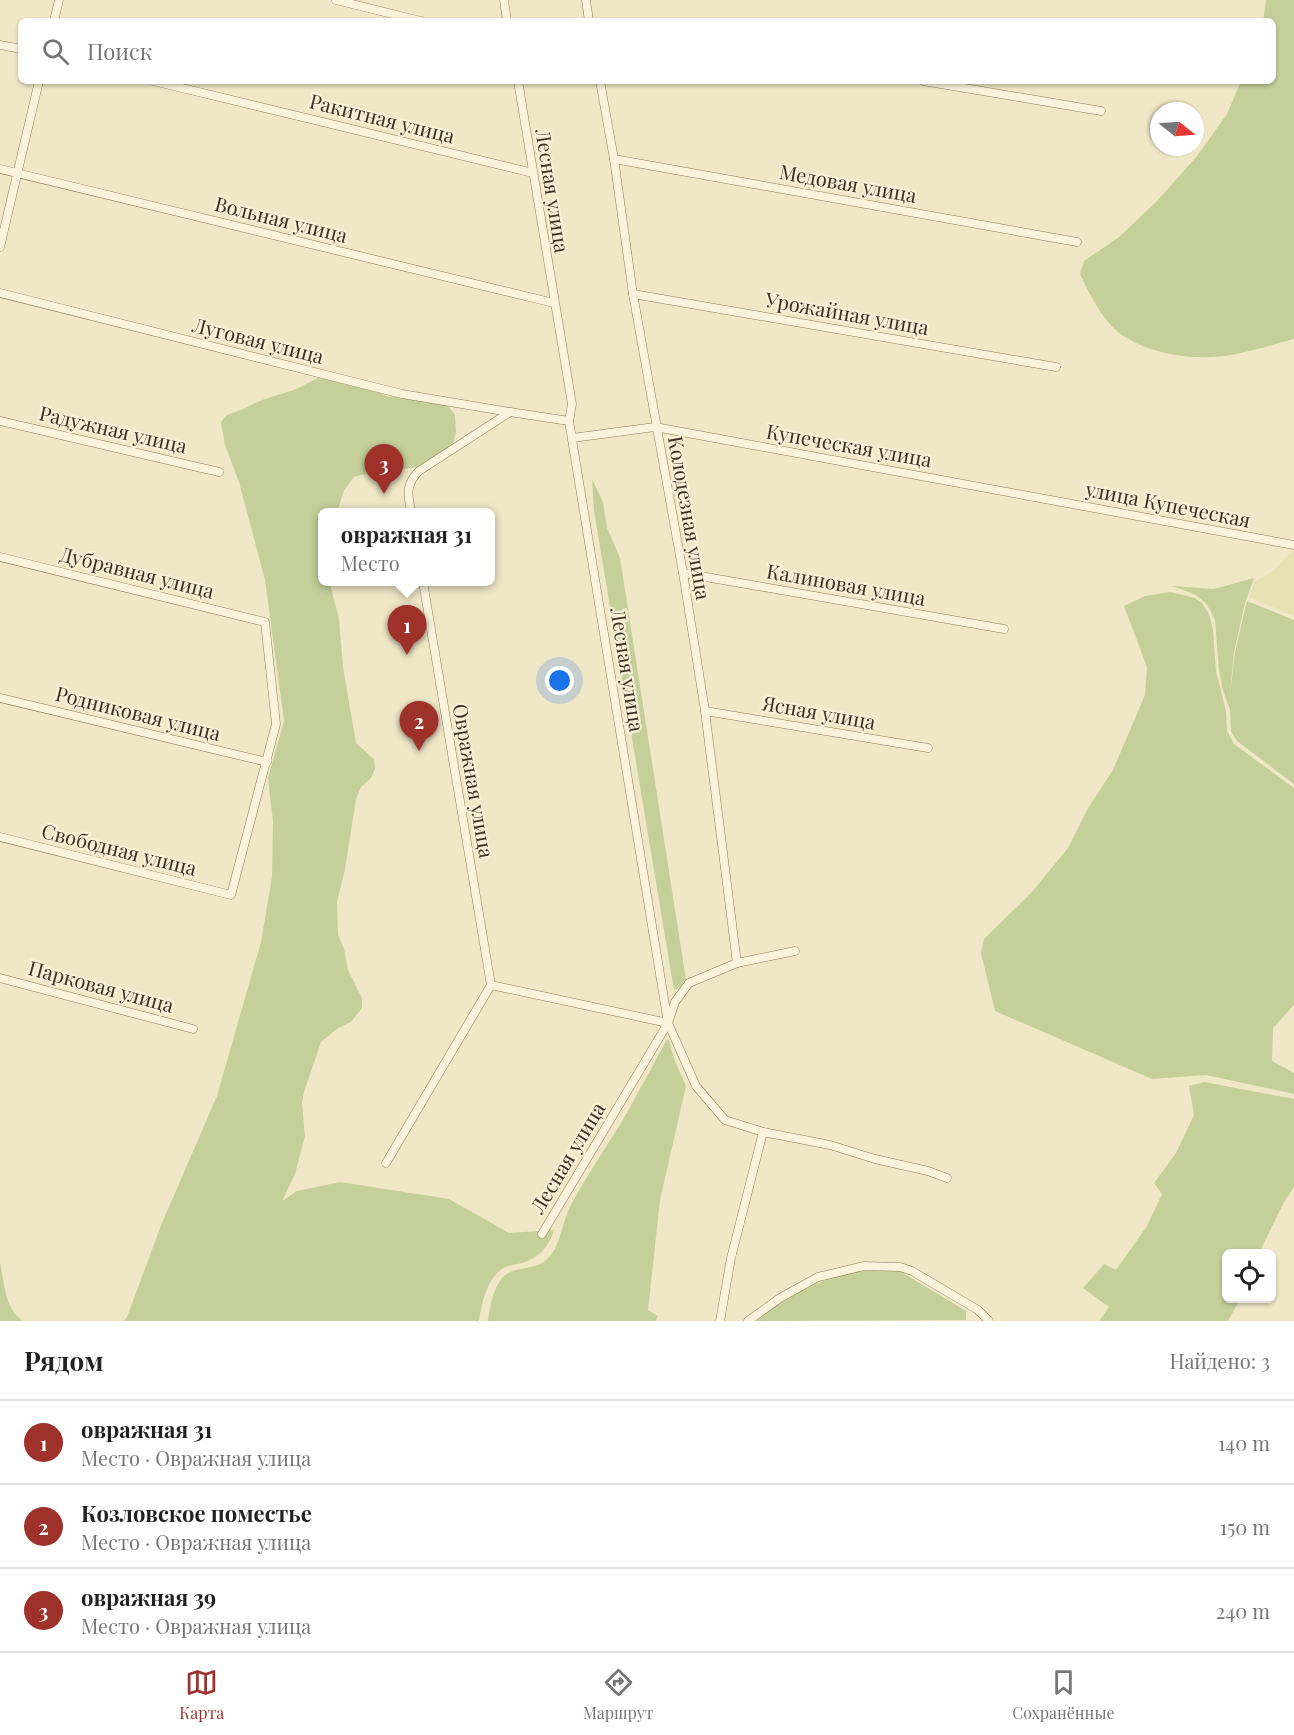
<!DOCTYPE html>
<html lang="ru">
<head>
<meta charset="utf-8">
<style>
	:root { --surface:#fff; --page:#f2f2f2; --text:#222; --muted:#767676; --line:#e0e0e0; --accent:#9e3129 }
	body { margin:0; font-family:"Playfair Display",serif; background:var(--page); color:var(--text) }
	.controls { position:absolute; right:18px; bottom:18px; display:grid; overflow:hidden; border-radius:9px; box-shadow:0 2px 4px #0004 }
	.controls button { width:54px; height:54px; display:grid; place-items:center; padding:0; border:0; border-bottom:2px solid var(--line); background:var(--surface); color:var(--text); font:30px sans-serif }
	.compass { position:absolute; left:1150px; top:102px; width:54px; height:54px; border-radius:50%; background:var(--surface); box-shadow:0 2px 4px #0004; rotate:107deg }
	.you { position:absolute; left:560px; top:681px; width:21px; height:21px; margin:-15px; border:4px solid #fff; border-radius:50%; background:#1a73e8; box-shadow:0 0 0 9px #1a73e833 }
	.badge { display:grid; place-items:center; width:39px; height:39px; border-radius:50%; background:var(--accent); color:#fff; font-size:20px; font-weight:700 }
	.pin { position:absolute; translate:-50% -50px; filter:drop-shadow(0 2px 3px #0008) }
	.pin::after { content:''; position:absolute; top:32px; width:21px; height:18px; background:inherit; clip-path:polygon(0 0,100% 0,50% 100%) }
	.popup { position:absolute; left:318px; top:508px; width:177px; height:78px; box-sizing:border-box; display:grid; place-content:center; border-radius:9px; background:var(--surface); filter:drop-shadow(0 2px 4px #0005); font-size:20px; white-space:nowrap; color:var(--muted) }
	.popup b { font-size:22px; color:var(--text) }
	.popup::after { content:''; position:absolute; left:50%; top:100%; margin-left:-12px; border:12px solid transparent; border-top-color:var(--surface) }
	.list { margin:0; padding:0; list-style:none }
	h2 { display:flex; justify-content:space-between; align-items:center; height:78px; margin:0; padding:0 24px; font-size:26px }
	h2 small { font-size:20px; font-weight:400; color:var(--muted) }
	.list li { display:grid; grid-template-columns:39px 1fr auto; gap:18px; align-items:center; box-sizing:border-box; height:84px; padding:0 24px; border-top:2px solid var(--line) }
	.list b { display:block; font-size:22px; white-space:nowrap }
	.list p { margin:0; font-size:20px; white-space:nowrap; color:var(--muted) }
	.list em { font-size:20px; font-style:normal; color:var(--muted) }
	.icon { flex:none; width:33px; height:33px; fill:none; stroke:currentColor; stroke-width:2; stroke-linecap:round; stroke-linejoin:round }
	.map { position:relative; flex:none; width:1294px; height:1321px; overflow:hidden }
	.search { position:absolute; background:var(--surface); box-shadow:0 2px 4px #0004; left:18px; right:18px; top:18px; height:66px; display:flex; align-items:center; gap:15px; box-sizing:border-box; padding:0 21px; border-radius:9px; color:var(--muted); font-size:22px }
	.sheet { height:330px; background:var(--surface) }
	nav { display:flex; justify-content:space-around; align-items:center; box-sizing:border-box; height:84px; border-top:2px solid var(--line); background:var(--surface); font-size:16px; color:var(--muted) }
	nav a { display:grid; justify-items:center; gap:3px }
	nav .on { color:var(--accent) }
	.map>svg:first-child { display:block }
	.farmland { fill:#e6e2b4 }
	.green { fill:#c5cf9a }
	.lines { fill:none; stroke-linecap:round; stroke-linejoin:round }
	.minor-casing { stroke:#8d7a5b; stroke-width:9 }
	.minor { stroke:#faf3db; stroke-width:8 }
	.labels { text-anchor:middle; stroke-width:4.5; stroke-linejoin:round; paint-order:stroke }
	.street-label { font-size:20px; fill:#3d3020; stroke:#f7f0d7 }
</style>
</head>
<body>
<div class="map">
<svg width="1294" height="1321" viewBox="0 0 1294 1321">
	<rect width="100%" height="100%" fill="#f0e7c7"/>
	<!-- farmland -->
	<path class="farmland" d="M1294,549v67l-45,-19 6,-15 19,-12z"/>
	<!-- green -->
	<g class="green">
		<path d="M1266,0h28v339c-19,5 -38,11 -58,15 -36,7 -79,3 -111,-17 -21,-13 -35,-42 -45,-63l4,-13 35,-24 38,-36 40,-45 30,-42 14,-33h32v-60h-10z"/>
		<path d="M318,378l39,6 30,12 36,3 25,7 7,9 1,17 -3,12 -8,8 -25,15 -52,6 -14,4 -10,13 -7,22h-14v70h8v6l8,31 4,48 13,76 18,16 1,10 -4,9 -10,9 -5,12 -11,70 -8,33 1,33 6,14 4,21 14,28v10l-11,14 -13,6 -17,14 -17,50 -2,11 3,33 -10,38 -13,27 15,-10 43,-9 109,17 60,34 45,-3c-6,19 -16,29 -36,34 -4,1 -9,1 -13,3 -18,10 -23,35 -26,54h-355l3,-4 35,-94 55,-127 44,-154 11,-65 1,-56 -5,-43 16,-57 -19,-141 -26,-98 -14,-37 -4,-23 6,-7 14,-5 21,-10 32,-10z"/>
		<path d="M592,479l11,23 4,26 13,30 66,422 -7,8 -5,2 -80,-479z"/>
		<path d="M1254,578l-9,25 -11,49 -5,51 6,-51 12,-51 47,19v164l-57,-43 -6,-10 -1,-21 -7,-19 -4,-21 -4,-50c-9,-23 -21,-27 -44,-34l43,3z"/>
		<path d="M1170,592l25,6 7,5 7,11 4,16 3,41 10,40 1,20 7,13 60,44v217l-21,23 -1,33 22,12v21l-88,-19 -54,4 -157,-68 -14,-58 3,-14 48,-47 36,-44 20,-40 25,-38 32,-75 2,-28 -23,-61 21,-10z"/>
		<path d="M667,1039l2,1 5,19 12,27 -26,114 -12,110 10,6 -2,5h-168c2,-15 6,-41 22,-49 14,-6 29,-2 41,-17 11,-15 11,-34 20,-50 15,-28 33,-55 50,-82 16,-28 31,-56 46,-84z"/>
		<path d="M1204,1082l90,17v88l-10,15 -25,51 -33,1v44l14,1 -12,22h-129l10,-14 -26,-19 21,-24 12,6 31,-44 15,-32 -8,-11 22,-30 18,-38 -5,-29z"/>
		<path d="M0,1263c5,21 4,45 23,58h-23z"/>
		<path d="M898,1270l68,41v9l-210,1c32,-24 68,-47 109,-50 11,-1 22,-1 33,-1z"/>
	</g>
	<g class="lines">
		<defs>
			<g id="minor">
				<path d="M336,0l85,21"/>
				<path d="M504,0l3,21"/>
				<path d="M586,0l3,21"/>
				<path d="M54,21l5,-21"/>
				<path d="M0,45l21,4"/>
				<path d="M153,81l380,92"/>
				<path d="M518,81l54,323 -3,17 99,602 28,63 29,34 38,12 67,13 45,14 53,12 19,7"/>
				<path d="M600,81l14,78 19,135 50,279 22,138 32,252"/>
				<path d="M923,81l178,30"/>
				<path d="M614,159l463,83"/>
				<path d="M0,169l554,134"/>
				<path d="M0,247l39,-166"/>
				<path d="M0,293l402,101 108,18"/>
				<path d="M633,294l423,73"/>
				<path d="M0,421l219,51"/>
				<path d="M572,438l83,-11 639,118"/>
				<path d="M411,512c-3,-18 -6,-27 8,-41l91,-59 59,9"/>
				<path d="M0,557l265,65 11,102 -45,171 -231,-58"/>
				<path d="M683,573l321,56"/>
				<path d="M423,582l68,403 177,38"/>
				<path d="M0,698l267,64"/>
				<path d="M705,711l223,37"/>
				<path d="M0,978l193,51"/>
				<path d="M386,1163l105,-178"/>
				<path d="M542,1234l126,-211 7,-21 14,-19 48,-20 58,-12"/>
				<path d="M720,1321l11,-63 32,-126"/>
				<path d="M748,1321l32,-23 38,-21 46,-11 36,1 12,4 66,39 11,11"/>
			</g>
		</defs>
		<!-- minor casing -->
		<use href="#minor" class="minor-casing"/>
		<!-- minor -->
		<use href="#minor" class="minor"/>
	</g>
	<g class="labels">
		<!-- street labels -->
		<g class="street-label">
			<text transform="translate(382 119) rotate(14)" y="7">Ракитная улица</text>
			<text transform="translate(848 184) rotate(10)" y="7">Медовая улица</text>
			<text transform="translate(552 191) rotate(81)" y="7">Лесная улица</text>
			<text transform="translate(281 220) rotate(14)" y="7">Вольная улица</text>
			<text transform="translate(847 314) rotate(10)" y="7">Урожайная улица</text>
			<text transform="translate(258 341) rotate(14)" y="7">Луговая улица</text>
			<text transform="translate(113 430) rotate(13)" y="7">Радужная улица</text>
			<text transform="translate(849 446) rotate(10)" y="7">Купеческая улица</text>
			<text transform="translate(1168 505) rotate(11)" y="7">улица Купеческая</text>
			<text transform="translate(689 518) rotate(80)" y="7">Колодезная улица</text>
			<text transform="translate(137 573) rotate(14)" y="7">Дубравная улица</text>
			<text transform="translate(846 585) rotate(10)" y="7">Калиновая улица</text>
			<text transform="translate(627 670) rotate(81)" y="7">Лесная улица</text>
			<text transform="translate(819 713) rotate(10)" y="7">Ясная улица</text>
			<text transform="translate(138 714) rotate(14)" y="7">Родниковая улица</text>
			<text transform="translate(473 781) rotate(80)" y="7">Овражная улица</text>
			<text transform="translate(119 850) rotate(14)" y="7">Свободная улица</text>
			<text transform="translate(101 987) rotate(15)" y="7">Парковая улица</text>
			<text transform="translate(568 1158) rotate(-59)" y="7">Лесная улица</text>
		</g>
	</g>
</svg>
<div class="controls">
<button><svg class="icon" aria-label="locate" viewBox="0 0 24 24"><circle cx="12" cy="12" r="6"/><path d="M12 2v4M12 18v4M2 12h4M18 12h4"/></svg></button>
</div>
<svg class="compass" viewBox="-18 -18 36 36"><path d="M0-13l5 13h-10z" fill="#e53935"/><path d="M0 13l5-13h-10z" fill="#767676"/></svg>
<div class="you"></div>
<div class="pin badge" style="left:407px;top:655px">1</div>
<div class="popup"><b>овражная 31</b>Место</div>
<div class="pin badge" style="left:419px;top:751px">2</div>
<div class="pin badge" style="left:384px;top:494px">3</div>
<div class="search"><svg class="icon" aria-label="search" viewBox="0 0 24 24"><circle cx="10" cy="10" r="6"/><path d="M15 15l6 6"/></svg>Поиск</div>
</div>
<section class="sheet">
<h2>Рядом<small>Найдено: 3</small></h2>
<ul class="list">
<li><span class="badge">1</span><div><b>овражная 31</b><p>Место · Овражная улица</p></div><em>140 m</em></li>
<li><span class="badge">2</span><div><b>Козловское поместье</b><p>Место · Овражная улица</p></div><em>150 m</em></li>
<li><span class="badge">3</span><div><b>овражная 39</b><p>Место · Овражная улица</p></div><em>240 m</em></li>
</ul>
</section>
<nav>
<a class="on"><svg class="icon" aria-label="map" viewBox="0 0 24 24"><path d="M3 6l6-2 6 2 6-2v14l-6 2-6-2-6 2zM9 4v14M15 6v14"/></svg>Карта</a>
<a><svg class="icon" aria-label="directions" viewBox="0 0 24 24"><path d="M12 3l9 9-9 9-9-9zM9 14v-3h6M13 9l2 2-2 2"/></svg>Маршрут</a>
<a><svg class="icon" aria-label="saved" viewBox="0 0 24 24"><path d="M7 4h10v16l-5-4-5 4z"/></svg>Сохранённые</a>
</nav>
</body>
</html>
